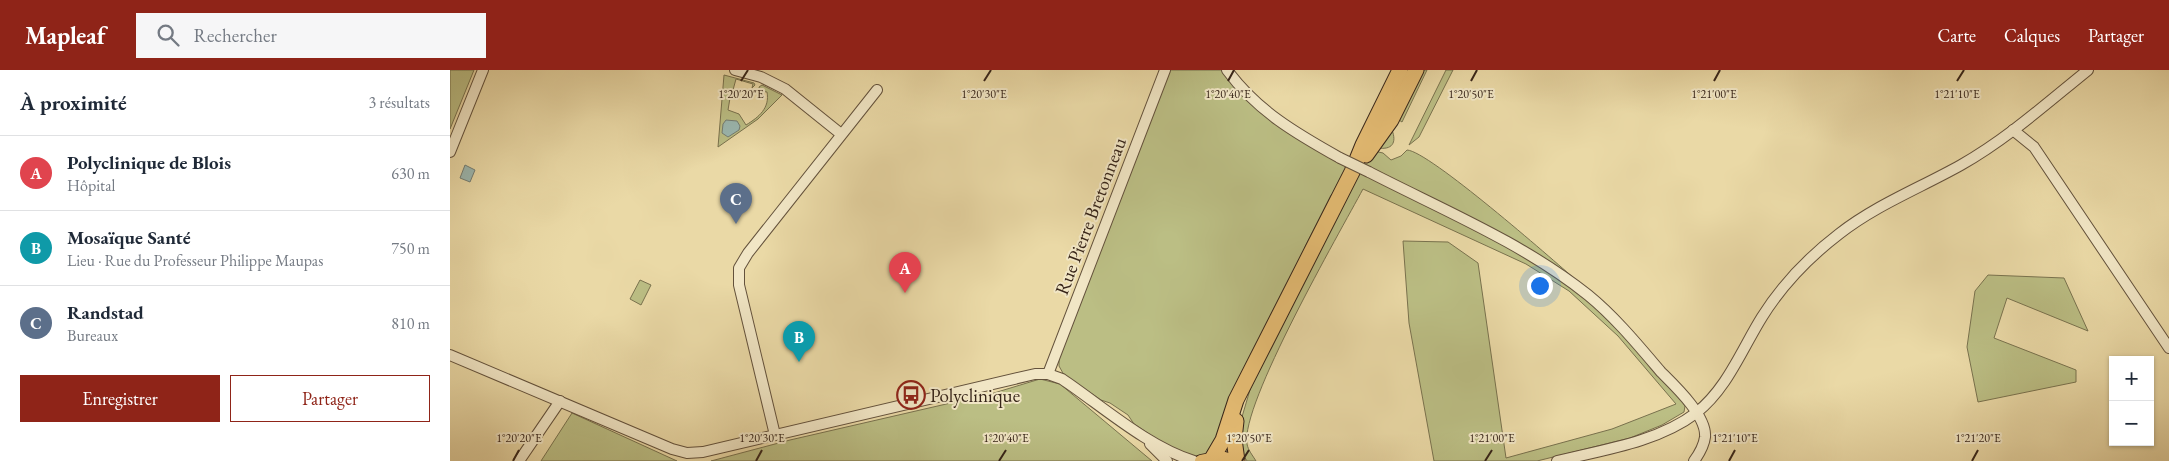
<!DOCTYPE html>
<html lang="fr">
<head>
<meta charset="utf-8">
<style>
	:root { --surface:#fff; --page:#f6f6f7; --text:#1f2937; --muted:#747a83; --line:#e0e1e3; --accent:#8f2418 }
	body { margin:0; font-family:"EB Garamond",serif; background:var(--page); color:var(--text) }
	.controls { position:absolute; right:15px; bottom:15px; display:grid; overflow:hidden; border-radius:0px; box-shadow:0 1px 4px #0004 }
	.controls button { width:45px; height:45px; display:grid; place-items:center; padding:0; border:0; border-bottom:1px solid var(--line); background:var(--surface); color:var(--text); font:25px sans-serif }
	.you { position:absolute; left:1089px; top:215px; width:18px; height:18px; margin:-12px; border:4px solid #fff; border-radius:50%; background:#1a73e8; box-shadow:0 0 0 8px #1a73e833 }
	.badge { display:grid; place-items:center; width:32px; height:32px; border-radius:50%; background:var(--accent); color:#fff; font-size:16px; font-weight:700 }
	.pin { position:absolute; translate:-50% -41px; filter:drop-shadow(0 1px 2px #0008) }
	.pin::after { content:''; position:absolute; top:26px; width:18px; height:15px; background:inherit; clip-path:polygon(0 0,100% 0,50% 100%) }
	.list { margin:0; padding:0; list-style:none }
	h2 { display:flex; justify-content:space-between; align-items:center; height:65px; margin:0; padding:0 20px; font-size:21px }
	h2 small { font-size:16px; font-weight:400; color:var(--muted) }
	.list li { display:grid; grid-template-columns:32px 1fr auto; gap:15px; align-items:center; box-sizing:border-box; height:75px; padding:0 20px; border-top:1px solid var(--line) }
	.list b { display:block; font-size:19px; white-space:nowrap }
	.list p { margin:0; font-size:16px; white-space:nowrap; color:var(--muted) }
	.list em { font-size:16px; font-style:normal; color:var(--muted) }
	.actions { display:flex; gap:10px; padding:15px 20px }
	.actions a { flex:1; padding:11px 0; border:1px solid var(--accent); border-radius:0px; text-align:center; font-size:18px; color:var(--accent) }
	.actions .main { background:var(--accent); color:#fff }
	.icon { flex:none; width:28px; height:28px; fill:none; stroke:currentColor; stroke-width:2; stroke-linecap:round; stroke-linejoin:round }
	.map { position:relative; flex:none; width:1719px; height:391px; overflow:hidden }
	header { display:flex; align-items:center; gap:30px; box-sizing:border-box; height:70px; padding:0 25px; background:var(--accent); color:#fff }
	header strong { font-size:24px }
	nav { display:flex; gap:28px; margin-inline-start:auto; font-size:18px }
	.search { width:350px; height:45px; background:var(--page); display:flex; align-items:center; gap:12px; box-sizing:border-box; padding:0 18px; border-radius:0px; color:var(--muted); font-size:19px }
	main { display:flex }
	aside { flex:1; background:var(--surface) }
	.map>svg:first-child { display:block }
	.green { fill:#bbbe84; stroke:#79724e }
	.water { fill:#9bb8b1; stroke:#737d74 }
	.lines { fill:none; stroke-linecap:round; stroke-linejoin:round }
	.minor-casing { stroke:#64523c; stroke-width:12 }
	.major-casing { stroke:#372519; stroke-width:14 }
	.highway-casing { stroke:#372519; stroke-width:17 }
	.minor { stroke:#f1e6c5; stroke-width:10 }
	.major { stroke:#e5bc73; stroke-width:12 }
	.highway { stroke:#e5bc73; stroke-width:15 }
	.minor-bridge-casing { stroke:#64523c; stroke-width:12; stroke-linecap:butt }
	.minor-bridge { stroke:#f1e6c5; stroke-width:10 }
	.ticks { fill:none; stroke:#372519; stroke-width:2 }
	.labels { text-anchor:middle; stroke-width:4; stroke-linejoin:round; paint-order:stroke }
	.street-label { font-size:19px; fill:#372519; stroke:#f1e6c5 }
	.poi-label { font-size:19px; fill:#372519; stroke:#f1e6c5; text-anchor:start }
	.ticks-label { font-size:12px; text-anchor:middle; fill:#372519; stroke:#f1e6c5; stroke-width:4; stroke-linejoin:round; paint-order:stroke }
</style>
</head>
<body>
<header>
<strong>Mapleaf</strong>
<div class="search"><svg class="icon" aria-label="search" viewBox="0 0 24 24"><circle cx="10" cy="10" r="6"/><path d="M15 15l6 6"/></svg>Rechercher</div>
<nav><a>Carte</a><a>Calques</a><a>Partager</a></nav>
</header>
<main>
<aside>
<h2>À proximité<small>3 résultats</small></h2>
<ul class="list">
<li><span class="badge" style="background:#e0444e">A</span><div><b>Polyclinique de Blois</b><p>Hôpital</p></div><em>630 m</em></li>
<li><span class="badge" style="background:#0f9aa8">B</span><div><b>Mosaïque Santé</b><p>Lieu · Rue du Professeur Philippe Maupas</p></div><em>750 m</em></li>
<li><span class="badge" style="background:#5c6f8a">C</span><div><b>Randstad</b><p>Bureaux</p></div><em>810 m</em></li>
</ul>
<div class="actions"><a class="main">Enregistrer</a><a>Partager</a></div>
</aside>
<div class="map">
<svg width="1719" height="391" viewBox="0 0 1719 391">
	<rect width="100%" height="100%" fill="#ead9a6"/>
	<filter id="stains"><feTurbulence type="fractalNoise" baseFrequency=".004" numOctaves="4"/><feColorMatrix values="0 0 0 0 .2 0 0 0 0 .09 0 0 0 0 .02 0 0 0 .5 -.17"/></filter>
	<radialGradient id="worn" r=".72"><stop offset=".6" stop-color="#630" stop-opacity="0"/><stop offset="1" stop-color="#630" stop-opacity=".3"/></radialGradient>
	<!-- green -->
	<g class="green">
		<path d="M0,0h24l-24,59z"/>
		<path d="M720,0h54l36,41 28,22 62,33 -8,18 -11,11 -26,52 -5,18 -90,188 -12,3h-8l-24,-11 -32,-21 -6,-9 -18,-12 -9,-3 -37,-25 -5,-9v-10z"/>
		<path d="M973,0h4l-25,52 -3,-2z"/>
		<path d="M996,0h7l-34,67 -10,8z"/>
		<path d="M274,5l30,8 1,2 -3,3 1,-4 -17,-5 -3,11 4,3 -6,-1 -3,18 11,4 7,11c13,-8 24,-17 21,-33l-7,-1 -1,-4 3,-2 20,10 -24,24 -40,28z"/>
		<path d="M942,60c5,13 0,20 -14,18z"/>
		<path d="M957,80c22,1 145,109 169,130l-213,-115 11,-14 9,2 8,7 10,-4z"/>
		<path d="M910,101l158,80 77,53 86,95 4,7 -1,6 -22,13 -32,13 -93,23h-103l-25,-138 -6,-82 45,1 30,21 28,195 106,-29 64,-25 -58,-68 -49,-45 -43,-27 -163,-75c-23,43 -123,216 -116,255 1,6 6,12 9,17h-9l-6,-10 -2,-24 13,-44z"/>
		<path d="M1538,205l76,3 24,53 -81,-33 -13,40 82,32v12l-98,20 -11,-55 8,-56z"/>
		<path d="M190,210l11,5 -10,20 -11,-6z"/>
		<path d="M590,309l20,5 92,77h-441l79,-21 204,-47z"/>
		<path d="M122,343l105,48h-136z"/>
	</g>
	<!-- water -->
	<g class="water">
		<path d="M276,50l11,1 3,5 -1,4 -11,7 -6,-4 1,-9z"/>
		<path d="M15,95l10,5 -5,12 -10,-4z"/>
	</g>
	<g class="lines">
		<defs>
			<g id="minor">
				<path d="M285,0l26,7 24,12 56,45"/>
				<path d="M777,0c30,41 70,64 113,88"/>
				<path d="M1563,60l21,17 135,201"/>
				<path d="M0,82l33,-82"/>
				<path d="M919,102c74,38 154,71 219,123 27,22 50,50 73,77 14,14 46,44 44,65 -1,8 -6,17 -11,24"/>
				<path d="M0,285l222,94 15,4 16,-1 332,-78h13l14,5c40,27 86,68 132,82"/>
				<path d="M598,304l117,-304"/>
				<path d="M325,365l-36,-150v-17l9,-15 129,-163"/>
				<path d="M700,374l17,17"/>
				<path d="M69,391l41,-60"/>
				<path d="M1107,391c46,-11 101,-19 139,-48 31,-24 46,-64 66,-96 20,-32 47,-60 77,-83 37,-29 81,-46 122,-69 46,-26 86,-62 127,-95"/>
			</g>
			<path id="major" d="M751,391l20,-4 14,4"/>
			<g id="highway">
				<path d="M916,85l25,-35 25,-50"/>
				<path d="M786,351l-2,18 3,22"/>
				<path d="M763,387l10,-17 13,-40 116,-228 11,-27 37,-75"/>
			</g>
		</defs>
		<!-- minor casing -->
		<use href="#minor" class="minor-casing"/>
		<!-- major casing -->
		<use href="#major" class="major-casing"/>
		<!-- highway casing -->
		<use href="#highway" class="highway-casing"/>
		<!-- minor -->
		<use href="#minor" class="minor"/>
		<!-- major -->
		<use href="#major" class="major"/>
		<!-- highway -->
		<use href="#highway" class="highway"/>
		<defs>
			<path id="minor-bridge" d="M890,88l29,14"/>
		</defs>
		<!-- minor-bridge casing -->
		<use href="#minor-bridge" class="minor-bridge-casing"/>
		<!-- minor-bridge -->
		<use href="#minor-bridge" class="minor-bridge"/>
	</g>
	<!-- ticks -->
	<path class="ticks" d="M291,11l7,-11M534,11l7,-11M778,11l6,-11M1021,11l6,-11M1264,11l6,-11M1507,11l7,-11M63,391l6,-11M306,391l6,-11M549,391l7,-11M792,391l7,-11M1035,391l7,-11M1279,391l6,-11M1522,391l6,-11"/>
	<!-- icons -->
	<defs>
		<symbol id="bus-ring" viewBox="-11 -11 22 22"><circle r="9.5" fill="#f1e6c5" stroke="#8f2418" stroke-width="1.5"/><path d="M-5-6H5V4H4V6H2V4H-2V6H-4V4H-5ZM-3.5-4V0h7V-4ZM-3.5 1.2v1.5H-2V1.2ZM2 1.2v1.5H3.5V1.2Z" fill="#8f2418"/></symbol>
	</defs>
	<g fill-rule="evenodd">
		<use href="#bus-ring" x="445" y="309" width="32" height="32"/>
	</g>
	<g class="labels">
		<!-- street labels -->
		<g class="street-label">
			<text transform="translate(640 146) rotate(-69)" y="7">Rue Pierre Bretonneau</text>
		</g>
		<!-- poi labels -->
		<g class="poi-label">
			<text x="480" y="332">Polyclinique</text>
		</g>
	</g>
	<g class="ticks-label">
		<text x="291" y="28">1°20'20"E</text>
		<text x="534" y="28">1°20'30"E</text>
		<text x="778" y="28">1°20'40"E</text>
		<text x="1021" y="28">1°20'50"E</text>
		<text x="1264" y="28">1°21'00"E</text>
		<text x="1507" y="28">1°21'10"E</text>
		<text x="69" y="372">1°20'20"E</text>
		<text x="312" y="372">1°20'30"E</text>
		<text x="556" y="372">1°20'40"E</text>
		<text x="799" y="372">1°20'50"E</text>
		<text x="1042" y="372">1°21'00"E</text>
		<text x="1285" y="372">1°21'10"E</text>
		<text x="1528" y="372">1°21'20"E</text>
	</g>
	<rect width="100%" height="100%" filter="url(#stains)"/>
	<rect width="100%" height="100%" fill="url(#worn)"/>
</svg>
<div class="controls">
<button>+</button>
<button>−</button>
</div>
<div class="you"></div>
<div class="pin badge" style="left:455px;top:223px;background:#e0444e">A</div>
<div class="pin badge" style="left:349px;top:292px;background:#0f9aa8">B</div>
<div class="pin badge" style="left:286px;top:154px;background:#5c6f8a">C</div>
</div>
</main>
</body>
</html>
